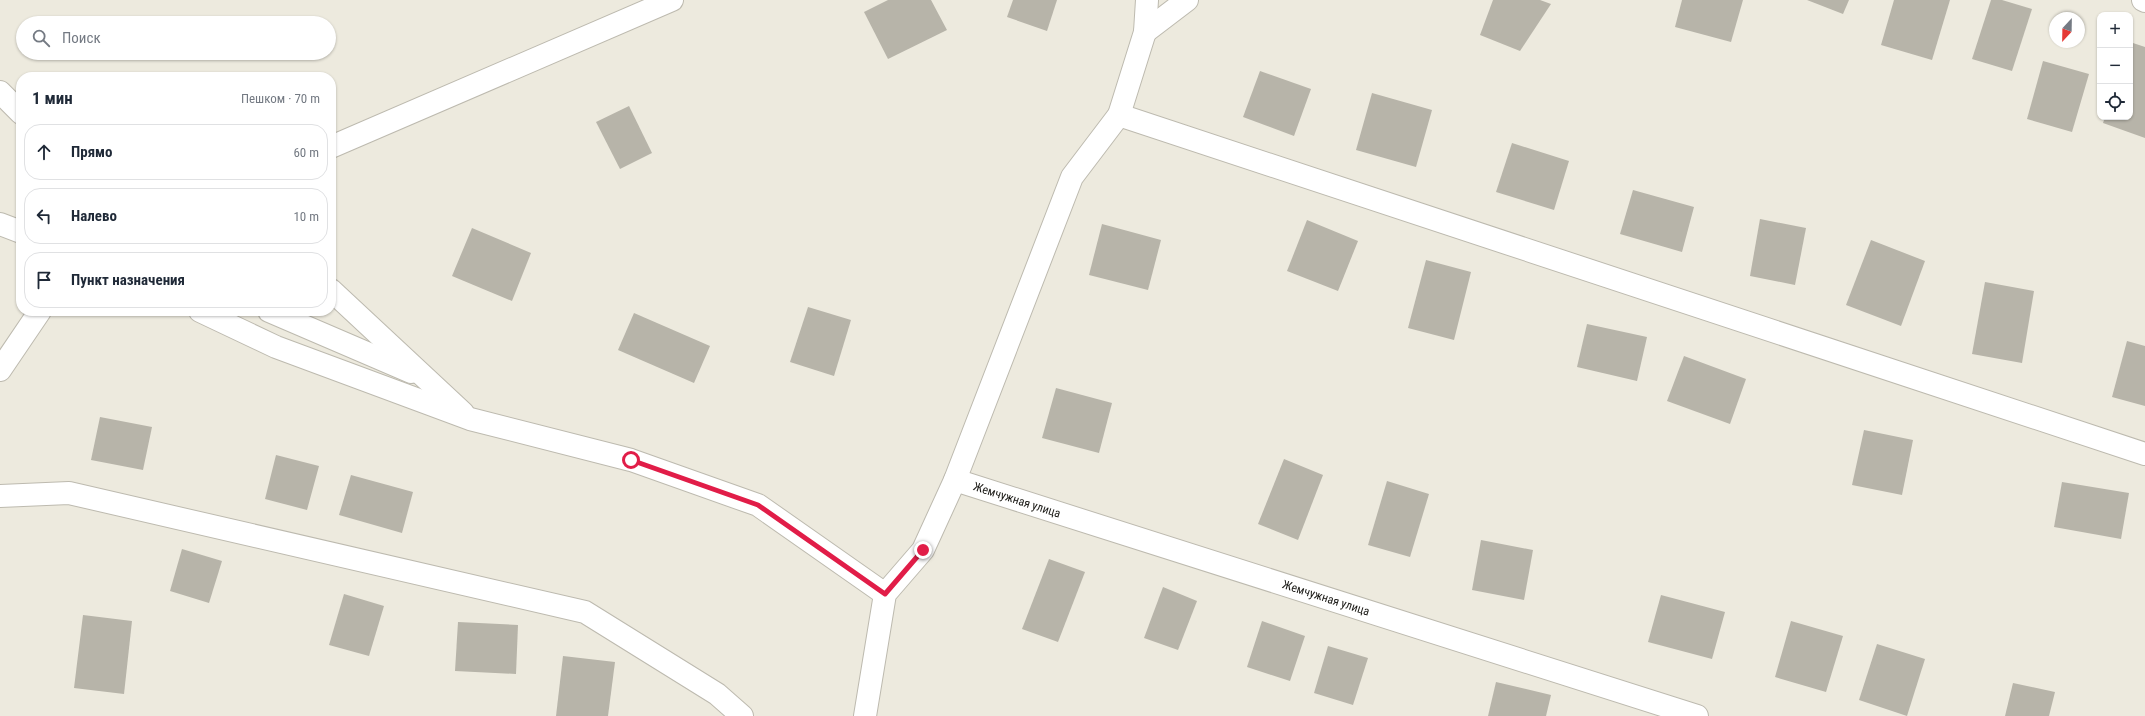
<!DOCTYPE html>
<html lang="ru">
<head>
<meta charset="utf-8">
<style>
	:root { --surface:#fff; --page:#f2f2f3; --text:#1f2937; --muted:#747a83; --line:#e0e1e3 }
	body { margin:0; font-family:"Roboto Condensed",sans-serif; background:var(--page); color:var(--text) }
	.controls { position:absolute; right:12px; top:12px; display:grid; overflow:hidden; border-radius:8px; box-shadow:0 1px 3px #0004 }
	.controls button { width:36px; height:36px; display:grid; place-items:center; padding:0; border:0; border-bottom:1px solid var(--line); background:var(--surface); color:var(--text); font:20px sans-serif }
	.compass { position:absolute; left:2049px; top:12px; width:36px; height:36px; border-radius:50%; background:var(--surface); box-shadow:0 1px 3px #0004; rotate:202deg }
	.stop { position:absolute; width:12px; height:12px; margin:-9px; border:3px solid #e11d48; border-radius:50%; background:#fff }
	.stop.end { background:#e11d48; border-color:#fff; box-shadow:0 1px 4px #0008 }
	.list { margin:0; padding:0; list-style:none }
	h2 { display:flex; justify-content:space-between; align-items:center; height:52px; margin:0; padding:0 16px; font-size:17px }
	h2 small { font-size:13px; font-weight:400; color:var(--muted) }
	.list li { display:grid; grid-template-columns:26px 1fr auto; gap:12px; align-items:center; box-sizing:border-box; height:56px; margin:0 8px 8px; padding:0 8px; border:1px solid var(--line); border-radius:16px }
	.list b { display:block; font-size:15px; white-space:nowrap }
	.list em { font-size:13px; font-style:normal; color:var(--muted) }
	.icon { flex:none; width:22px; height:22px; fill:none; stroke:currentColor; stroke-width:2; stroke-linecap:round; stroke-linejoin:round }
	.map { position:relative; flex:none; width:2145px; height:716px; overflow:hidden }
	.search { position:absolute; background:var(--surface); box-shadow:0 1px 3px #0004; left:16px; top:16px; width:320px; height:44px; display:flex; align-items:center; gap:10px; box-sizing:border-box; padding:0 14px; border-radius:22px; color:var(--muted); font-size:15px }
	.panel { position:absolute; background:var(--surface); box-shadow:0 1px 3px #0004; left:16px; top:72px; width:320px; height:244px; border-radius:16px }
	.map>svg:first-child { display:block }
	.building { fill:#b7b4a9 }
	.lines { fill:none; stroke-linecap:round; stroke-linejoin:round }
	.minor-casing { stroke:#bdbaaf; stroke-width:24 }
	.minor { stroke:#fff; stroke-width:22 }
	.route { stroke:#e11d48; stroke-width:5 }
	.labels { text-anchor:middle; stroke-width:3; stroke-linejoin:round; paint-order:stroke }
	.street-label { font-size:12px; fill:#1a1915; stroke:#fff }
</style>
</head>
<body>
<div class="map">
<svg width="2145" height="716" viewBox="0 0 2145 716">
	<rect width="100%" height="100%" fill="#edeade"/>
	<!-- building -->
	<g class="building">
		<path d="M888,0h43l16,30 -59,29 -24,-47z"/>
		<path d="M1013,0h44l-10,31 -40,-14z"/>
		<path d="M1493,0h47l11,4 -31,47 -40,-16z"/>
		<path d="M1682,0h61l-12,42 -56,-15z"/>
		<path d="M1807,0h42l-6,14z"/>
		<path d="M1894,0h56l-18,60 -51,-15z"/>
		<path d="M1991,0h11l30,9 -20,62 -40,-12z"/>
		<path d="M2130,42l15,5v91l-42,-15 2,-6h25z"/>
		<path d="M2043,61l46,13 -17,58 -45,-13z"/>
		<path d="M1260,71l51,18 -17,47 -51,-19z"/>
		<path d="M1372,93l60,17 -16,57 -60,-17z"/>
		<path d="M629,106l23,47 -32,16 -24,-47z"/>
		<path d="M1512,143l57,18 -15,49 -58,-18z"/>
		<path d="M1633,190l61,17 -12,45 -62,-18z"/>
		<path d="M1760,219l46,9 -11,57 -45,-9z"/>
		<path d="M1307,220l51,21 -20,50 -51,-20z"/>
		<path d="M1102,224l59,16 -13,50 -59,-15z"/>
		<path d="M472,228l59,25 -19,48 -60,-25z"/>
		<path d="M1871,240l54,21 -24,65 -55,-21z"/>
		<path d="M1426,260l45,12 -17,68 -46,-12z"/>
		<path d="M1985,282l49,9 -12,72 -50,-9z"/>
		<path d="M808,307l43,13 -17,56 -44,-14z"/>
		<path d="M634,313l76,33 -16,37 -76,-33z"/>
		<path d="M1587,324l60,13 -10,44 -60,-14z"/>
		<path d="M2127,341l18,5v60l-33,-9z"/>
		<path d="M1684,356l62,23 -16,45 -63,-23z"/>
		<path d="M1056,388l56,15 -13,50 -57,-15z"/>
		<path d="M100,417l52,10 -9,43 -52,-10z"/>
		<path d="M1864,430l49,10 -11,55 -50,-10z"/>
		<path d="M276,455l43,11 -12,44 -42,-11z"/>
		<path d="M1284,459l39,16 -25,65 -40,-16z"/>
		<path d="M351,475l62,17 -11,41 -63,-18z"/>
		<path d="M1387,481l42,13 -19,63 -42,-12z"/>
		<path d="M2062,482l67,11 -8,46 -67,-12z"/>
		<path d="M1481,540l52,10 -9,50 -52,-10z"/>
		<path d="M182,549l40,12 -13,42 -39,-12z"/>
		<path d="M1049,559l36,13 -27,70 -36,-13z"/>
		<path d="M1163,587l34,14 -19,49 -34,-12z"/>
		<path d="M344,594l40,12 -15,50 -40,-11z"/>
		<path d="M1661,595l64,17 -13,47 -64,-17z"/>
		<path d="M83,615l49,6 -8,73 -50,-6z"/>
		<path d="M1262,621l43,15 -15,45 -43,-14z"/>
		<path d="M1791,621l52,15 -17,56 -51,-15z"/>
		<path d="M458,622l60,3 -2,49 -61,-3z"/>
		<path d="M1877,644l48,15 -18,57 -48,-16z"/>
		<path d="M1328,646l40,12 -15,47 -39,-12z"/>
		<path d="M563,656l52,6 -7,54h-52z"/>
		<path d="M1496,682l55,13 -5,21h-58z"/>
		<path d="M2013,683l42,9 -6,24h-44z"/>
	</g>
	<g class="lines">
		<defs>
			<g id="minor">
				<path d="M2143,0l2,1"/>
				<path d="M1145,32l42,-32"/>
				<path d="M0,92l21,21"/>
				<path d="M1119,115l1026,339"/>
				<path d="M331,147l341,-147"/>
				<path d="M0,224l21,8"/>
				<path d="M331,290l132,123"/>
				<path d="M200,311l76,36 194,72 161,41 127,45 127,89"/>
				<path d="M269,311l142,61"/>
				<path d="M0,370l40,-59"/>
				<path d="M955,480l742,236"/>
				<path d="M0,496l69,-3 516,119 132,82 25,22"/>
				<path d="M865,716l20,-122 38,-44 32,-70 117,-303 47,-62 26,-83 2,-32"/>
			</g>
		</defs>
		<!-- minor casing -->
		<use href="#minor" class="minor-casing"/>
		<!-- minor -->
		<use href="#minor" class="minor"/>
	</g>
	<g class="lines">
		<!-- route -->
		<path class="route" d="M631,460l127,45 127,89 38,-44"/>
	</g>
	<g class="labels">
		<!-- street labels -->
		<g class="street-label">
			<text transform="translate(1017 500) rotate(18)" y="4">Жемчужная улица</text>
			<text transform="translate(1326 598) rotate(18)" y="4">Жемчужная улица</text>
		</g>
	</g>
</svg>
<div class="controls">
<button>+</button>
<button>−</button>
<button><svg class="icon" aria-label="locate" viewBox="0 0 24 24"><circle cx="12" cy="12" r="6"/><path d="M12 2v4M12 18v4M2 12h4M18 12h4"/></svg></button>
</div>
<svg class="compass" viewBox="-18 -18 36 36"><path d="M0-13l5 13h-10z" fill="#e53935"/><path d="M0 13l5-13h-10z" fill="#747a83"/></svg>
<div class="stop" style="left:631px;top:460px"></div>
<div class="stop end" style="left:923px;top:550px"></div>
<div class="search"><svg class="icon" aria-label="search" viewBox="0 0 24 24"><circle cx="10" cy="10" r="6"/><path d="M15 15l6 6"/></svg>Поиск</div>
<section class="panel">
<h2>1 мин<small>Пешком · 70 m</small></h2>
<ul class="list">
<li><svg class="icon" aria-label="ahead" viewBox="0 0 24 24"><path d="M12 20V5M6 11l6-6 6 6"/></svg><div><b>Прямо</b></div><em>60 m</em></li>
<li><svg class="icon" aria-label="left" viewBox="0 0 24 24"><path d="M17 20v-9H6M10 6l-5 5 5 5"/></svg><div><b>Налево</b></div><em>10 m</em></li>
<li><svg class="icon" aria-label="arrive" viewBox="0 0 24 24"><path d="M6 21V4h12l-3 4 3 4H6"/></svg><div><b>Пункт назначения</b></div></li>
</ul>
</section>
</div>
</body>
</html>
